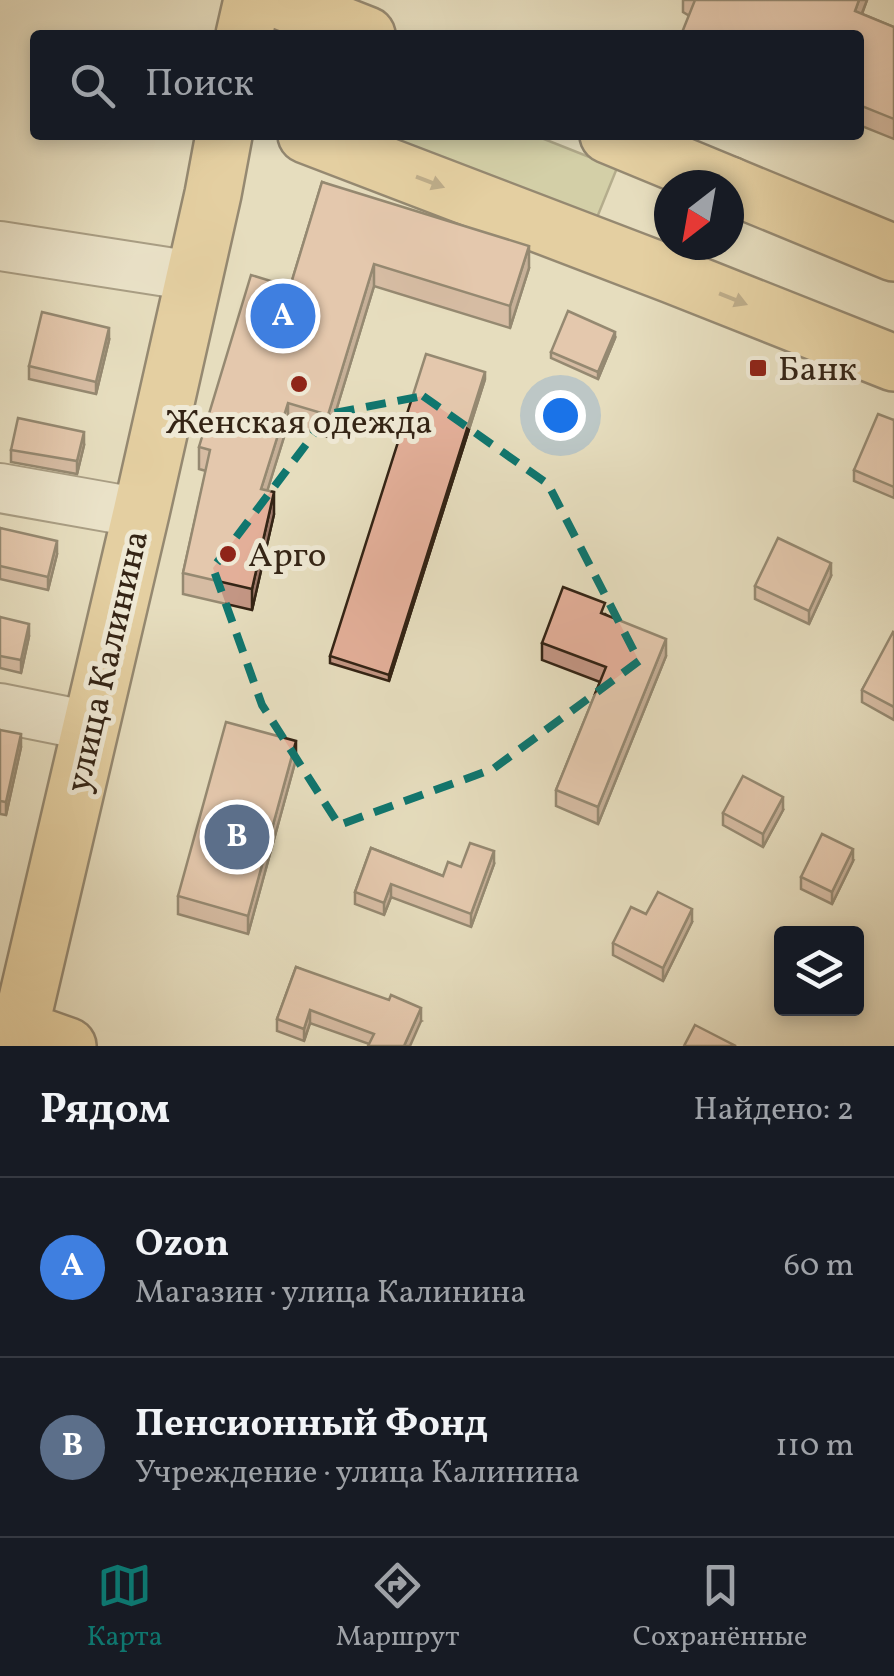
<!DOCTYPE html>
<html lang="ru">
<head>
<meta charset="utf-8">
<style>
	:root { --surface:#171b24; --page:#20242c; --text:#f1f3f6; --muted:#9ea1a6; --line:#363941; --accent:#0f766e }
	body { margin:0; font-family:Vollkorn,serif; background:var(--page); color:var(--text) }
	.controls { position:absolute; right:30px; bottom:30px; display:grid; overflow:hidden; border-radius:10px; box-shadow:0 5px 15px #0003 }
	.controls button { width:90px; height:90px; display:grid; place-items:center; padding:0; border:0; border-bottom:2px solid var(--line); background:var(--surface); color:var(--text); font:50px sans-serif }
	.compass { position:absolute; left:654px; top:170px; width:90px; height:90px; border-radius:50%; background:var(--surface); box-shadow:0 5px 15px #0003; rotate:211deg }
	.you { position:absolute; left:560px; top:415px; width:35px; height:35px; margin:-25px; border:8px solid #fff; border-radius:50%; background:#1a73e8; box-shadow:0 0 0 15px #1a73e833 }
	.badge { display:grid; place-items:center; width:65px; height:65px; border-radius:50%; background:var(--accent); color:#fff; font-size:32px; font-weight:700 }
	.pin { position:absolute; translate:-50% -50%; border:5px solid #fff; box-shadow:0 2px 10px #0006 }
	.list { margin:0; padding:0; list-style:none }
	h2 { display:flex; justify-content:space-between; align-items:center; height:130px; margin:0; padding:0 40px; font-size:42px }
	h2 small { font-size:32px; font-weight:400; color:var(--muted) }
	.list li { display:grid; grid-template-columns:65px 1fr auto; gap:30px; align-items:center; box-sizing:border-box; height:180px; padding:0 40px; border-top:2px solid var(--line) }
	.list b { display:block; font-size:38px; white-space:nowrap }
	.list p { margin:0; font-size:32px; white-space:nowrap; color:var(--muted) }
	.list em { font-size:32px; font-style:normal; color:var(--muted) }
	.icon { flex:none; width:55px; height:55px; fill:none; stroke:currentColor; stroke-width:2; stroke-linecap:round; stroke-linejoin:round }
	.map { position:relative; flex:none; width:894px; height:1046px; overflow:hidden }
	.search { position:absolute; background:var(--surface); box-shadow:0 5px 15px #0003; left:30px; right:30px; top:30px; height:110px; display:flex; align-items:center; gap:25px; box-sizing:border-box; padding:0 35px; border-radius:10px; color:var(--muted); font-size:38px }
	.sheet { height:490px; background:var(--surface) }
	nav { display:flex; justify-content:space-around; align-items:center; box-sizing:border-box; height:140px; border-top:2px solid var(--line); background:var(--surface); font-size:28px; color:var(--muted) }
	nav a { display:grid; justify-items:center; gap:5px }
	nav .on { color:var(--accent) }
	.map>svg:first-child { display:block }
	.green { fill:#bcbf8c; stroke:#787250; stroke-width:2.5 }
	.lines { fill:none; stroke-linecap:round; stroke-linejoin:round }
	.minor-casing { stroke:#60523f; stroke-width:52 }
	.major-casing { stroke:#342415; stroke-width:60 }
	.minor { stroke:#efe9d5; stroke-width:48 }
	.major { stroke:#e3be7f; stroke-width:55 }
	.wall { fill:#c39684; stroke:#342415; stroke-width:2.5 }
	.shaded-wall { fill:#9f7a6b; stroke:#342415; stroke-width:2.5 }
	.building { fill:#e3af99; stroke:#342415; stroke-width:2.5 }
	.oneway { fill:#8c714a }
	.marked { fill:none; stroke:#0f766e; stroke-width:8; stroke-dasharray:20 12; stroke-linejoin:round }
	.poi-dot { fill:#8f2418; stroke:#efe9d5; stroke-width:4 }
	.labels { text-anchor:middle; stroke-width:10; stroke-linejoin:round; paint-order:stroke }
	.poi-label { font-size:35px; fill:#342415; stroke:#efe9d5; text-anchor:start }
	.street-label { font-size:35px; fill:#342415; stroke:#efe9d5 }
</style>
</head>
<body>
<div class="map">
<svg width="894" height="1046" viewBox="0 0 894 1046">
	<rect width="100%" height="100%" fill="#e6ddbe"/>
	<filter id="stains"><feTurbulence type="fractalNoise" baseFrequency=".002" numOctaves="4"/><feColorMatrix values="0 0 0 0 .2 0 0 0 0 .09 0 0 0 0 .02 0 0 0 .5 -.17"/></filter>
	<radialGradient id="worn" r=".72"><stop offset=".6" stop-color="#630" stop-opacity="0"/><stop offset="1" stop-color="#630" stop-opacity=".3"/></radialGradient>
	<!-- green -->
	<path class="green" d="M378,135h156l83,33 -21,52z"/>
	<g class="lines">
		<defs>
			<g id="minor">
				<path d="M0,246l193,30"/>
				<path d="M0,488l141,25"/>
				<path d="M0,708l90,18"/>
			</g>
			<g id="major">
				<path d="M278,0l89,35"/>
				<path d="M244,35l8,-35"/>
				<path d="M306,135l366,140 222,88"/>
				<path d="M608,135l121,50"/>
				<path d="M729,185l165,68"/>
				<path d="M68,1046l-48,-17 121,-516 72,-319 11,-59"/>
			</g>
		</defs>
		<!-- minor casing -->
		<use href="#minor" class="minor-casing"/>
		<!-- major casing -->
		<use href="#major" class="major-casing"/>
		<!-- minor -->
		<use href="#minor" class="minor"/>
		<!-- major -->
		<use href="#major" class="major"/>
	</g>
	<!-- wall -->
	<g class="wall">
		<path d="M683,0h184l-5,14 32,13v112l-35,-14v-90l-171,-20 -5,-3z"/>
		<path d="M322,182l207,86 -19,60 -136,-42 -46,151 -40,-13 -21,67 7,23 -22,96 -69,-16v-21l23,-102 -7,-2v-22l91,-160z"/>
		<path d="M615,338l-17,41 -47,-21v-6z"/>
		<path d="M109,340l-13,54 -67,-15v-13z"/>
		<path d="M485,379l-96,302 -59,-18v-7z"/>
		<path d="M894,420v78l-40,-17v-11z"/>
		<path d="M84,445l-7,29 -66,-12v-12z"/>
		<path d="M0,528l57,26 -9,36 -48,-11z"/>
		<path d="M831,576l-22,48 -54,-25v-13z"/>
		<path d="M605,614l61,42 -68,168 -42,-18v-16l44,-108 -58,-22v-17z"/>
		<path d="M0,617l29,19 -8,37 -21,-5z"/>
		<path d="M894,633v87l-32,-18v-12z"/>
		<path d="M0,730l21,17 -15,68 -6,-1z"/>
		<path d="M296,759l-48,175 -70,-20v-18z"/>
		<path d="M783,810l-20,37 -40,-22v-12z"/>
		<path d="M371,848l72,28 18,-9 33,-3 -23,63 -80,-30 -7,18 -29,-11v-12z"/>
		<path d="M853,861l-21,43 -31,-15v-12z"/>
		<path d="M646,914l46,8 -29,59 -50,-26v-12z"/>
		<path d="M296,967l125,54 -52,23 -59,-21 -6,18 -27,-10v-12z"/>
	</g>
	<!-- shaded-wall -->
	<g class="shaded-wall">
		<path d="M859,0h8l-12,31v-20z"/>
		<path d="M529,246v22l-19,60v-22z"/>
		<path d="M374,264v22l-46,151v-22z"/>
		<path d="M109,328v12l-13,54v-12z"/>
		<path d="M615,332v6l-17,41v-7z"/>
		<path d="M485,372v7l-96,302v-6z"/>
		<path d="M288,403v21l-27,87v-22z"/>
		<path d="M84,432v13l-7,29v-13z"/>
		<path d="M274,492v22l-22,96v-21z"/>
		<path d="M57,541v13l-9,36v-13z"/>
		<path d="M831,563v13l-22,48v-13z"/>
		<path d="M29,624v12l-8,37v-13z"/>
		<path d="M666,639v17l-68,168v-17z"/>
		<path d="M21,734v13l-15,68v-13z"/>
		<path d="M296,741v18l-48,175v-18z"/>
		<path d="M783,797v13l-20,37v-13z"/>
		<path d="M853,849v12l-21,43v-12z"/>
		<path d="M494,851v13l-23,63v-13z"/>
		<path d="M391,884v13l-7,18v-12z"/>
		<path d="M692,909v13l-29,59v-13z"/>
		<path d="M421,1008v13l-11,25h-6z"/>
		<path d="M310,1010v13l-6,18v-12z"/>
	</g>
	<!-- building -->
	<g class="building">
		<path d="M695,0h164l-4,11 39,16v92l-35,-14v-70h-178z"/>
		<path d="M322,182l207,64 -19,60 -136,-42 -46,151 -40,-12 -27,86 13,3 -22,97 -69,-16 27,-123 -11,-3 52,-172 39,12z"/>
		<path d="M568,311l47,21 -17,40 -47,-20z"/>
		<path d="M42,312l67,16 -13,54 -67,-16z"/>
		<path d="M426,354l59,18 -96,303 -59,-19z"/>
		<path d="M878,414l16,6v67l-40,-17z"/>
		<path d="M18,418l66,14 -7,29 -66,-11z"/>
		<path d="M0,528l57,13 -9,36 -48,-11z"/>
		<path d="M778,538l53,25 -22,48 -54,-25z"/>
		<path d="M563,587l42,16 -4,10 65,26 -68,168 -42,-17 50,-123 -64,-24z"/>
		<path d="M0,617l29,7 -8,36 -21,-4z"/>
		<path d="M893,632l1,1v74l-32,-17z"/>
		<path d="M226,722l70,19 -48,175 -70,-20z"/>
		<path d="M0,730l21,4 -15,68 -6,-1z"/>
		<path d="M743,776l40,21 -20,37 -40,-21z"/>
		<path d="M822,834l31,15 -21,43 -31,-15z"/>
		<path d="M470,843l24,8 -23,63 -80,-30 -7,19 -29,-11 16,-44 72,28 5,-14 13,5z"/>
		<path d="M658,892l34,17 -29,59 -50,-25 18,-36 15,7z"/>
		<path d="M296,967l93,33 2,-5 30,13 -17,38h-36l6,-12 -64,-24 -6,19 -27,-10z"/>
		<path d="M695,1025l41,21h-52z"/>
	</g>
	<!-- one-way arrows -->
	<defs><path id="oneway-solid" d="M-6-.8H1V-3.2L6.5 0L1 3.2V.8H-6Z" transform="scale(2.5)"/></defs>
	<g class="oneway">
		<use href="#oneway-solid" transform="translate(430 182) rotate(21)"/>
		<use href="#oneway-solid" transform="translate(733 299) rotate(22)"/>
	</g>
	<!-- marked area -->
	<path d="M0 0H894V1046H0ZM423,396l125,88 91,177 -146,108 -154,56 -77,-120 -49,-137 116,-154z" fill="#e6ddbe" fill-opacity=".55" fill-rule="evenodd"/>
	<path class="marked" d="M423,396l125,88 91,177 -146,108 -154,56 -77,-120 -49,-137 116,-154z"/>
	<!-- markers -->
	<g class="poi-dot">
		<rect x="748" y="358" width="20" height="20" rx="5"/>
		<circle cx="299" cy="384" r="10"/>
		<circle cx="228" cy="554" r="10"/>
	</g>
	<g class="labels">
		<!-- poi labels -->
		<g class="poi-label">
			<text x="778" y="380">Банк</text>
			<text x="299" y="433" text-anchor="middle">Женская одежда</text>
			<text x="248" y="566">Арго</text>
		</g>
		<!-- street labels -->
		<g class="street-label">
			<text transform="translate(106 661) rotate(-77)" y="12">улица Калинина</text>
		</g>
	</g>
	<rect width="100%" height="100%" filter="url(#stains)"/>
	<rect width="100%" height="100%" fill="url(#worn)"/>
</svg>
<div class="controls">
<button><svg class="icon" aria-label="layers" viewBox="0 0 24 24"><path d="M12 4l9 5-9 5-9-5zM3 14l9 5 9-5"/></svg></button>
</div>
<svg class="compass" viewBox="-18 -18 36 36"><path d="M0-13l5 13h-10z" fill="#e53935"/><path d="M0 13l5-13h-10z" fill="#9ea1a6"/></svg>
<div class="you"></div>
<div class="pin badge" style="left:283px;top:316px;background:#3f7fe0">A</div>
<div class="pin badge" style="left:237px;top:837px;background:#5c6f8a">B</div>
<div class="search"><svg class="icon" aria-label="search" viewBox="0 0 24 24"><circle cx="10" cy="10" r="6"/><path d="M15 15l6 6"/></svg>Поиск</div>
</div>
<section class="sheet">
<h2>Рядом<small>Найдено: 2</small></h2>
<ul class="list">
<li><span class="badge" style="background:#3f7fe0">A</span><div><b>Ozon</b><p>Магазин · улица Калинина</p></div><em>60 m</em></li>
<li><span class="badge" style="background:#5c6f8a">B</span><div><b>Пенсионный Фонд</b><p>Учреждение · улица Калинина</p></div><em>110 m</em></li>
</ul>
</section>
<nav>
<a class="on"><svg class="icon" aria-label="map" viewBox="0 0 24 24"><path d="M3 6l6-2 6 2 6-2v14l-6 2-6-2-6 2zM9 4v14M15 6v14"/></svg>Карта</a>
<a><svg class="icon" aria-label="directions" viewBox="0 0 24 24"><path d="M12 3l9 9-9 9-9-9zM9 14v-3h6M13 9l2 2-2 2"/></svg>Маршрут</a>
<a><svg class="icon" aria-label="saved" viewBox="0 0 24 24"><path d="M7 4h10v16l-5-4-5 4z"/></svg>Сохранённые</a>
</nav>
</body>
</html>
